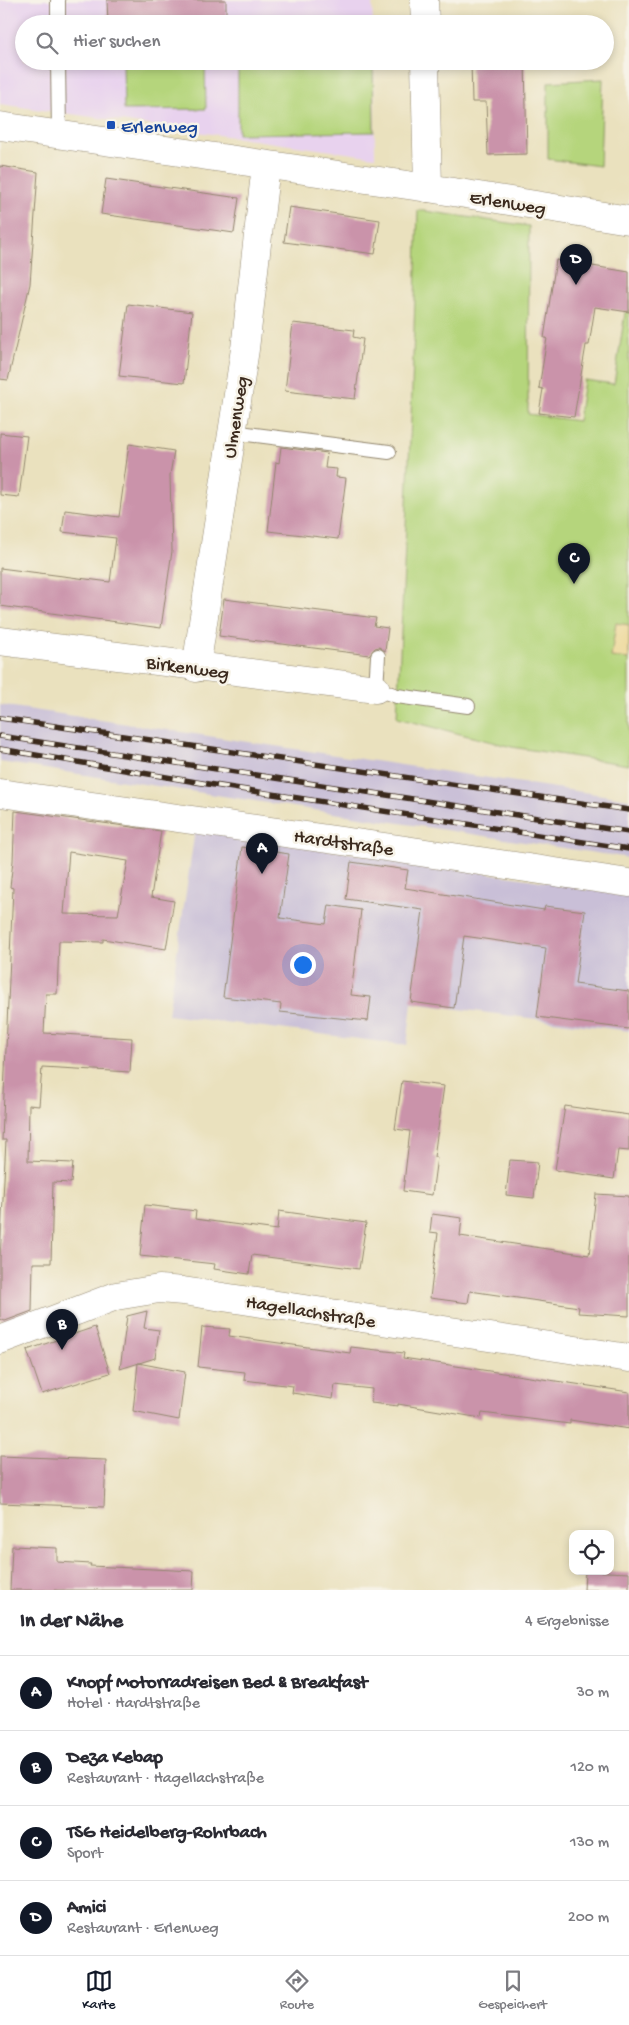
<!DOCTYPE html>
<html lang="de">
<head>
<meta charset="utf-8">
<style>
	:root { --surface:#fff; --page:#f7f7f7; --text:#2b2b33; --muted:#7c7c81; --line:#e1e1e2; --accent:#111827 }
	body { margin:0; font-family:"Gochi Hand",sans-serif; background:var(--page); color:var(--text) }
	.controls { position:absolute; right:15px; bottom:15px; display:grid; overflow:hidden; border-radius:10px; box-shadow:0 2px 8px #0003 }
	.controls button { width:45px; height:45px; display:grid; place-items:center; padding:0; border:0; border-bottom:1px solid var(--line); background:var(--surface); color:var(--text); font:25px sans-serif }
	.you { position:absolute; left:302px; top:964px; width:18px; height:18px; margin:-12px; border:4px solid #fff; border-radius:50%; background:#1a73e8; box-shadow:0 0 0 8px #1a73e833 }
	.badge { display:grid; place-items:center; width:32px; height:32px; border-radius:50%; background:var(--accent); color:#fff; font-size:16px; font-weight:700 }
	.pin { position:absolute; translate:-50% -41px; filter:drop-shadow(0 1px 2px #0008) }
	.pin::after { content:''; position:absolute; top:26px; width:18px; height:15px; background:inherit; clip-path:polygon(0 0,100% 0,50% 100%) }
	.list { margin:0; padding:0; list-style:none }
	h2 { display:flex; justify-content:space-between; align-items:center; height:65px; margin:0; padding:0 20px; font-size:21px }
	h2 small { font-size:16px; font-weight:400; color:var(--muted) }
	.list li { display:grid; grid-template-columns:32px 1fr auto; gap:15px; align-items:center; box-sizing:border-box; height:75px; padding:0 20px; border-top:1px solid var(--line) }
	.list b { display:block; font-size:19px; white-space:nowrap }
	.list p { margin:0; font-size:16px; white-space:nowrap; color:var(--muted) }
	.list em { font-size:16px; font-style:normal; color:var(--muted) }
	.icon { flex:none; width:28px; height:28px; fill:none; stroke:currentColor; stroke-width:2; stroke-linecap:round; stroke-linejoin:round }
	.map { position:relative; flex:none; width:629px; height:1590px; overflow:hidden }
	.search { position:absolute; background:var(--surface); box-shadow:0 2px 8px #0003; left:15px; right:15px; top:15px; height:55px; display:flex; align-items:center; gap:12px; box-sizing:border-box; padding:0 18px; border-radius:28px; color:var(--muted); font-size:19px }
	.sheet { height:365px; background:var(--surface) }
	nav { display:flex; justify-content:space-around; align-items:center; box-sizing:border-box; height:70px; border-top:1px solid var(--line); background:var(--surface); font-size:14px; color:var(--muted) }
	nav a { display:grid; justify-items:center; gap:2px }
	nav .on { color:var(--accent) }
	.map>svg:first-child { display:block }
	.built { fill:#e8d2ee }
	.industrial { fill:#c9bfd7 }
	.green { fill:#b5d57c; stroke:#78804d }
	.sand { fill:#eeda9e; stroke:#94825e }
	.building { fill:#ca93aa; fill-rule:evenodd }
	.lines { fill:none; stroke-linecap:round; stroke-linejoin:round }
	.lane-casing { stroke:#92866e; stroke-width:16 }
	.street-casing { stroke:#92866e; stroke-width:29 }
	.lane { stroke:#fff; stroke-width:14 }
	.street { stroke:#fff; stroke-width:28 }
	.rail-casing { stroke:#3b2a1e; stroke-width:5.5 }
	.rail { stroke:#f7f3e8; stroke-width:4; stroke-dasharray:11; stroke-linecap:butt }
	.transit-dot { fill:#1a4fb4; stroke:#f7f3e8; stroke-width:2 }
	.labels { text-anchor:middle; stroke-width:5; stroke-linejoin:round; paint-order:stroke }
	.transit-label { font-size:19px; fill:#164399; stroke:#f7f3e8; text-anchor:start }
	.street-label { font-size:19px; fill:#3b2a1e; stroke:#f7f3e8 }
</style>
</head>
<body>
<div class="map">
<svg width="629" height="1590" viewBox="0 0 629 1590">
	<rect width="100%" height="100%" fill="#f7f3e8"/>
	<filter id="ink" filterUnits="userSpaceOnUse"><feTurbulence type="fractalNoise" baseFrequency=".02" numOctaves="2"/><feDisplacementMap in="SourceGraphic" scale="10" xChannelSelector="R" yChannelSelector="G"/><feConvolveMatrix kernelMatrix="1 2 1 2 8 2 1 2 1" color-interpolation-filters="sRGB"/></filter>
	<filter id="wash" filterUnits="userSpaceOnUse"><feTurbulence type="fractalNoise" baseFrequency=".0096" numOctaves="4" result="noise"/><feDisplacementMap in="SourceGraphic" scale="20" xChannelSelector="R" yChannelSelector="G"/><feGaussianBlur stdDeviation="1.12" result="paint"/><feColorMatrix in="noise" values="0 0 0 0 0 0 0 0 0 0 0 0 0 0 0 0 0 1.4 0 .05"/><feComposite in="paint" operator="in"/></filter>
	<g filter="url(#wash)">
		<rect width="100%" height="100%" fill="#eae1be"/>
		<!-- built -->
		<path class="built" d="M0,0h372l1,24h-349v37h350l1,96 -375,-53z"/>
		<!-- industrial -->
		<g class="industrial">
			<path d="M0,705l629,94v59l-629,-96z"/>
			<path d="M195,830l434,64v137l-217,-28 -5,42 -239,-30z"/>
		</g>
		<!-- green -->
		<g class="green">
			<path d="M123,61h82l1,48 -82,1z"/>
			<path d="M238,61h135l1,71 -136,2z"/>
			<path d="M603,79l-3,87 -52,-7v-77z"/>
			<path d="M418,210l111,16 -1,188 50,7 6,-41 30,4 15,-97v478l-117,-18 -115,-29 14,-300z"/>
		</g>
		<!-- sand -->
		<path class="sand" d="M616,623l13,2v34l-18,-2z"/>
		<g id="blocks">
			<!-- building -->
			<g class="building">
				<path d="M107,0h119v24h-118z"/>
				<path d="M471,61h54l2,93 -39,1 -2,-53h-14z"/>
				<path d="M0,166l38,6 -8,112 -22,96 -8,-1z"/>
				<path d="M106,179l133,19 -5,35 -133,-19z"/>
				<path d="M289,207l91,13 -5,34 -91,-12z"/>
				<path d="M556,260l73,12v40l-34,-5 -6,38h-3l-12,72 -35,-4 4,-24 -4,-1 8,-50h-3z"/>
				<path d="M128,304l64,8 -8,71 -65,-7z"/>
				<path d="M293,323l61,7 -1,7 10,2 -8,60 -70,-8z"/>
				<path d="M0,433l27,3 -8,61 -19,-2z"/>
				<path d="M129,444l45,7 -4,24 2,76 -11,77 -161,-22v-38l110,14 6,-44 -54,-6 3,-22 54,7z"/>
				<path d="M281,447l46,6 -2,15 12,1 -1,8 10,1 -8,61 -70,-8 8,-69 3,1z"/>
				<path d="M224,599l152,19 -2,8 14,2 -3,23 -6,-4 -4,1 -6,7 -150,-19z"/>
				<path d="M15,811l146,20 -10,66 23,4 -8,48 -63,-10v3l-44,-1 -2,53h-11l-2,39 88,5 -2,34 -88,-5 -3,39 -10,-1 -1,56 45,2 -2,20 -18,-1 -2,81h-18l-1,48 -27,10 -5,-2v-61l6,-118h-4l11,-252 -3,-1 3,-26zM69,852l59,9 -10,54 -54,-1z"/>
				<path d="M242,847l47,7 -9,64 46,6 3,-19 32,5 -10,85 20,2 -3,24 -88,-9 1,-8 -58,-7z"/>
				<path d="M351,862l57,8 -3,18 139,22 1,-4 40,5 -10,73 54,7v38l-92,-12 9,-69 -82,-12 -10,72 -43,-6 12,-92 -77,-11z"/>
				<path d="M402,1081l42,5 -10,71h3l-5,38 -29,-4 7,-60 -15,-2z"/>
				<path d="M565,1106l64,9v36l-11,-1 -4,29 -59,-9z"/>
				<path d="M510,1160l28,2 -4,36 -28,-3z"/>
				<path d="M596,1194l33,2v120l-51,-3 1,-6 -109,-16 -2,12 -38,-5 8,-65 -8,-1 2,-18 30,4 -2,18 129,19z"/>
				<path d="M145,1205l51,6 -1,8 82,11 2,-19 87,12 -7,46 -107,-14 -3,19 -35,-5 1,-5 -75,-8z"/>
				<path d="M147,1311l-3,17 15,2 -4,28 -35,11 7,-53z"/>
				<path d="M95,1327l15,46 -68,21 -15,-44z"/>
				<path d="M202,1327l28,2 -1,7 121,17 1,-6 53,6 -1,5 226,34v37l-59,-9v4l-88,-11 -1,5 -83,-14v2l-27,-3 1,-14 -37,-4 -2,14 -41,-6 1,-7 -49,-6 1,-8 -47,-5z"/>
				<path d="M138,1363l47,9 -6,48 -46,-9z"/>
				<path d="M0,1456l106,4 -2,47 -104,-4z"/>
				<path d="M12,1546l45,2v14l34,2 -1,2 104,5 -1,19h-183z"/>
				<path d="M585,1571l44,2v17h-45z"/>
			</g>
		</g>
	</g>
	<g filter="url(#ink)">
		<use href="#blocks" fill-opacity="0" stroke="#92866e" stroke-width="1"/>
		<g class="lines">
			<defs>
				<g id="lane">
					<path d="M58,0v24"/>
					<path d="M58,61l1,74"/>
					<path d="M232,432l157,20"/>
					<path d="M378,656l-2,33 21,7 71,10"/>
				</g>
				<g id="street">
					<path d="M424,0l1,24"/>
					<path d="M425,61l3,127"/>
					<path d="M0,126l428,62 201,32"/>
					<path d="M0,641l376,48"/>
					<path d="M196,668l49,-319 21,-184"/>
					<path d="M0,793l399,56 230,34"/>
					<path d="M0,1340l116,-44 43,-7 24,2 446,67"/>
				</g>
			</defs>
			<!-- lane casing -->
			<use href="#lane" class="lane-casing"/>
			<!-- street casing -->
			<use href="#street" class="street-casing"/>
			<!-- lane -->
			<use href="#lane" class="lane"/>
			<!-- street -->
			<use href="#street" class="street"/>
			<defs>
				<g id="rail">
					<path d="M0,718l629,92"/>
					<path d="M0,736l629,96"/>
					<path d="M0,749l214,36 415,64"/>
				</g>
			</defs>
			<!-- rail casing -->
			<use href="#rail" class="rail-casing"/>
			<!-- rail -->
			<use href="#rail" class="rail"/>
		</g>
	</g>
	<!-- markers -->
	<rect class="transit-dot" x="106" y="120" width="10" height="10" rx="2.5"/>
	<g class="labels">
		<!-- transit labels -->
		<g class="transit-label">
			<text x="121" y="132">Erlenweg</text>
		</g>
		<!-- street labels -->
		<g class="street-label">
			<text transform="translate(508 201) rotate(9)" y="7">Erlenweg</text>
			<text transform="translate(234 417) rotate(-81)" y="7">Ulmenweg</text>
			<text transform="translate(188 666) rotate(8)" y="7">Birkenweg</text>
			<text transform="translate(344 841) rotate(8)" y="7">Hardtstraße</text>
			<text transform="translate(311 1310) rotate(9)" y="7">Hagellachstraße</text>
		</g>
	</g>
</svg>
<div class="controls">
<button><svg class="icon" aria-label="locate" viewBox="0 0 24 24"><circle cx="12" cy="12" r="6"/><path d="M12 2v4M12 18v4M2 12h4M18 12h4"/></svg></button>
</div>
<div class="you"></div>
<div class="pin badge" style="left:262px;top:874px">A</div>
<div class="pin badge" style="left:62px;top:1350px">B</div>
<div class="pin badge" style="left:574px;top:584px">C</div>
<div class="pin badge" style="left:576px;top:285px">D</div>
<div class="search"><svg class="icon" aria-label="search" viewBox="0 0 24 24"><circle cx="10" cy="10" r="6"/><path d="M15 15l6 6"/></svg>Hier suchen</div>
</div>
<section class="sheet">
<h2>In der Nähe<small>4 Ergebnisse</small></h2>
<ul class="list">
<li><span class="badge">A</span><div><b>Knopf Motorradreisen Bed &amp; Breakfast</b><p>Hotel · Hardtstraße</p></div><em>30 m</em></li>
<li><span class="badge">B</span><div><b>Deza Kebap</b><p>Restaurant · Hagellachstraße</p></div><em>120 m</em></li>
<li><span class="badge">C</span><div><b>TSG Heidelberg-Rohrbach</b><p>Sport</p></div><em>130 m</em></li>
<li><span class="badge">D</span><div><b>Amici</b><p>Restaurant · Erlenweg</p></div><em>200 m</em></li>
</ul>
</section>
<nav>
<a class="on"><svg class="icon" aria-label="map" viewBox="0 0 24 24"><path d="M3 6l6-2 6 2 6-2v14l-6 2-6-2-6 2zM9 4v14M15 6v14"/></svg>Karte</a>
<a><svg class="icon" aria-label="directions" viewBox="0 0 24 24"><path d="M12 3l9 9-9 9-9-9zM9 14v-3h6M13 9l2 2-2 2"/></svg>Route</a>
<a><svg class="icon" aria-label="saved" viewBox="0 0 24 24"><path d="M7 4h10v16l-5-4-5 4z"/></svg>Gespeichert</a>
</nav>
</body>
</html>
